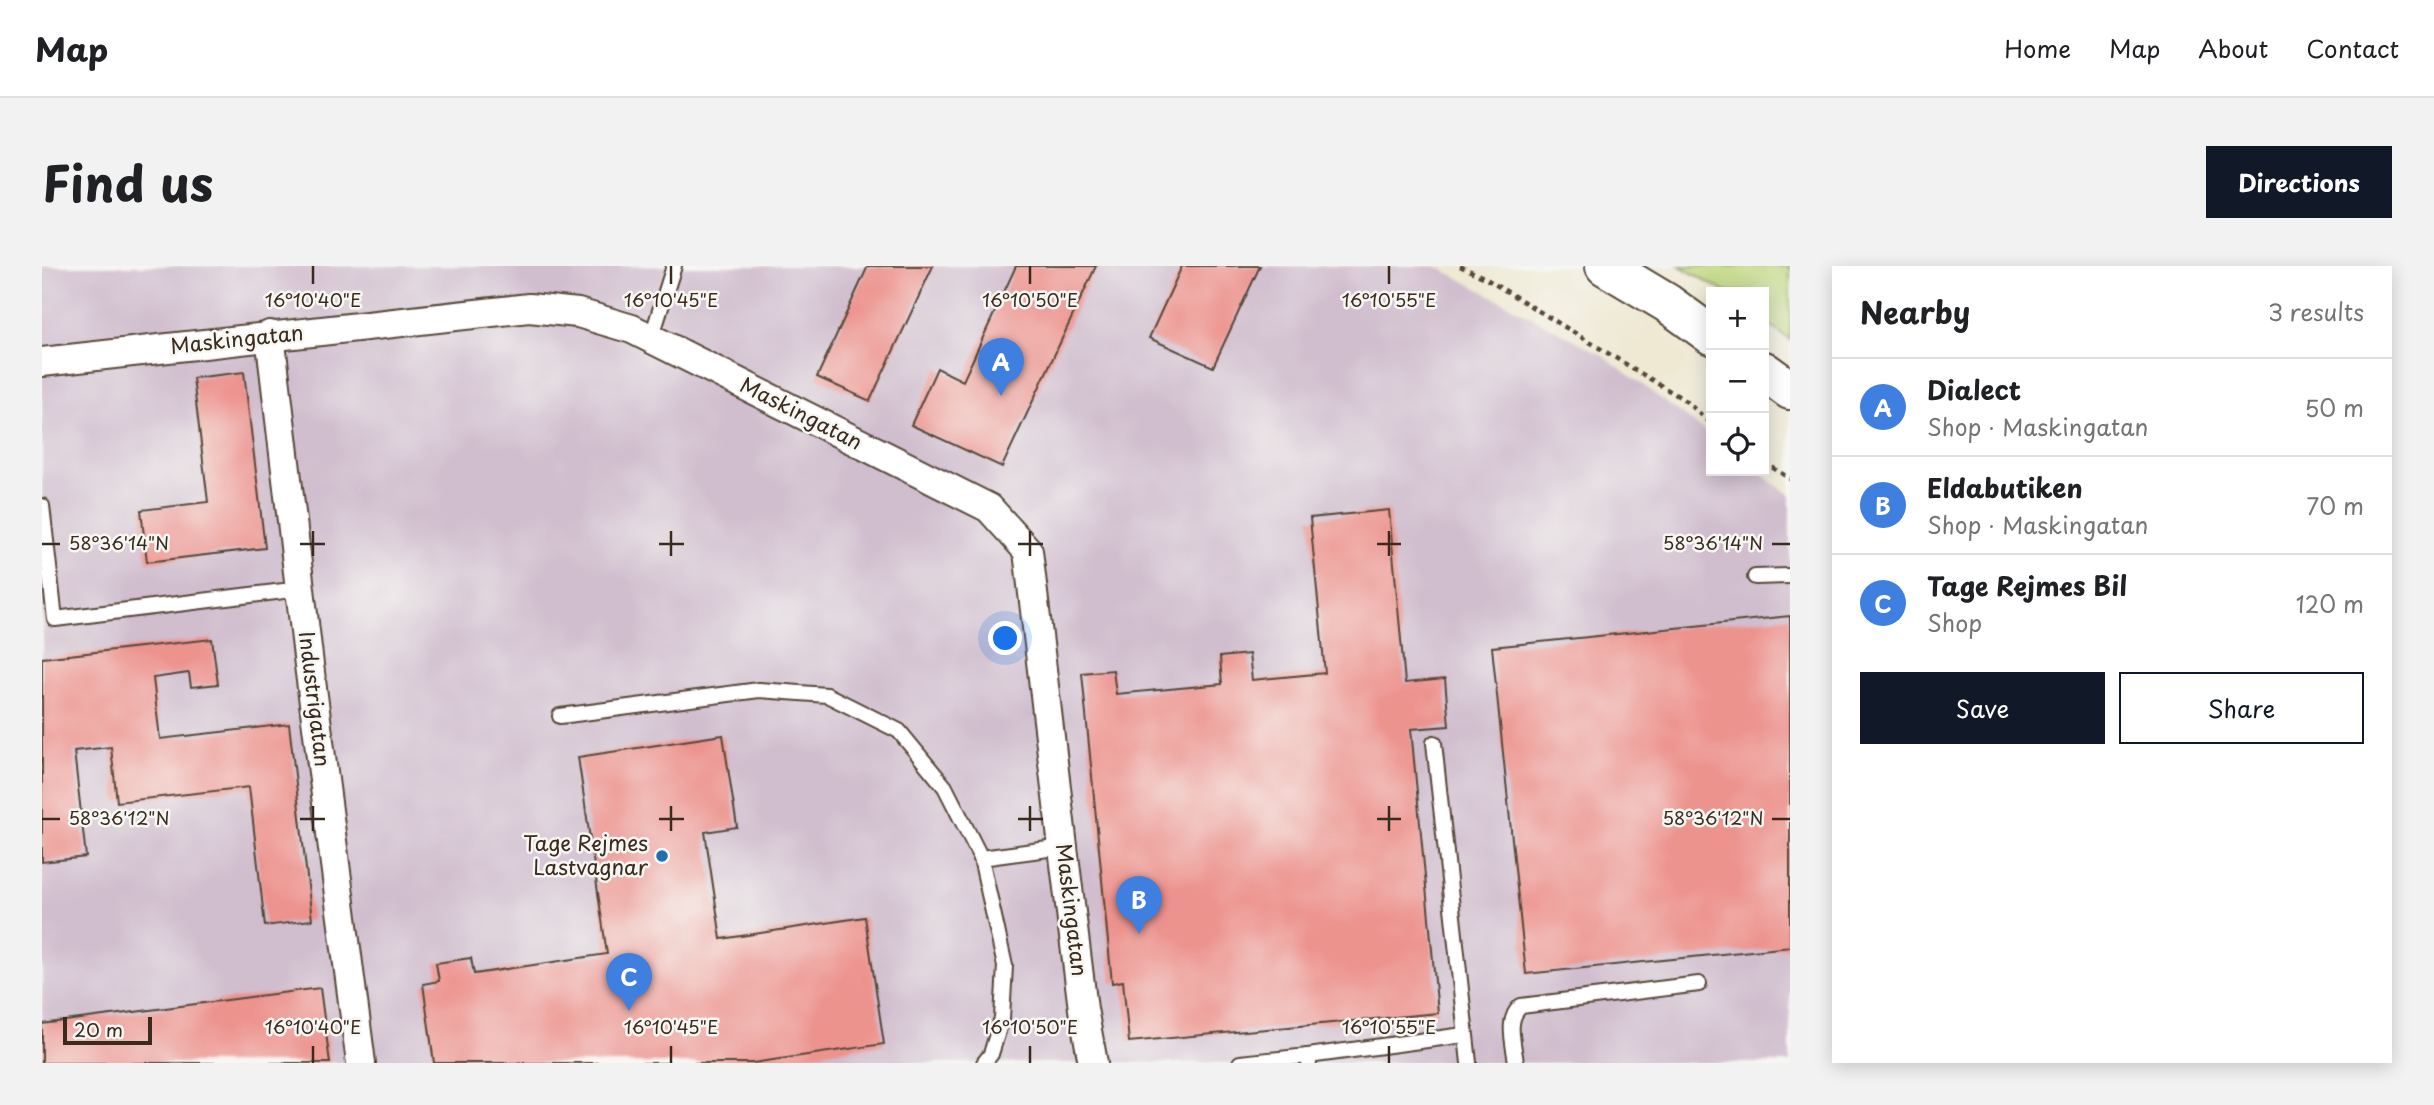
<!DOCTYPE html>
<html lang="en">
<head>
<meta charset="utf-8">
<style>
	:root { --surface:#fff; --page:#f2f2f2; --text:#202124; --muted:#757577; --line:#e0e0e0; --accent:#111827 }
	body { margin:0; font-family:"Playpen Sans",sans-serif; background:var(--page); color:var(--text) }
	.controls { position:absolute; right:21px; top:21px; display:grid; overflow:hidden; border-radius:0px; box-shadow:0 4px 18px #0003 }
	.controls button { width:63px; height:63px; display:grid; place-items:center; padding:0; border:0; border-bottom:2px solid var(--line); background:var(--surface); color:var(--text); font:35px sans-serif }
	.scale { position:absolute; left:21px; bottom:18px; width:89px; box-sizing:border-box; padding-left:7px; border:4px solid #3b2a1e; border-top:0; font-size:19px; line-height:24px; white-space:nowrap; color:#3b2a1e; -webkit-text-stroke:5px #f6f6f2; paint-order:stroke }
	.you { position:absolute; left:964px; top:373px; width:24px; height:24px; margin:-18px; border:5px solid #fff; border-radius:50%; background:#1a73e8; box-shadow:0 0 0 10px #1a73e833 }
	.badge { display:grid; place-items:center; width:46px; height:46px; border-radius:50%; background:var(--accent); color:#fff; font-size:23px; font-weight:700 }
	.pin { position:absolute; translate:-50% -58px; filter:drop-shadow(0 2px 4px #0008) }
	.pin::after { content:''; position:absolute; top:37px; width:24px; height:21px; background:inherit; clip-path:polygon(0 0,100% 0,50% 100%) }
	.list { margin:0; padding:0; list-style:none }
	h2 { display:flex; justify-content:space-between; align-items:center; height:91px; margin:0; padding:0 28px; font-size:30px }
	h2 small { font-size:23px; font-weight:400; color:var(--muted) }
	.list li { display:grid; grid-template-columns:46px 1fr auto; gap:21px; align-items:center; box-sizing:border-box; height:98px; padding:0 28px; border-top:2px solid var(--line) }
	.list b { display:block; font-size:26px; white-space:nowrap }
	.list p { margin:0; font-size:23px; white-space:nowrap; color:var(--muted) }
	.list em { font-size:23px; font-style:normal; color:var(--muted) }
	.actions { display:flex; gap:14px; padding:21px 28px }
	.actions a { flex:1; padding:16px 0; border:2px solid var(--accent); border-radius:0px; text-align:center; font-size:24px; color:var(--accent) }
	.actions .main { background:var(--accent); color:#fff }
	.icon { flex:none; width:38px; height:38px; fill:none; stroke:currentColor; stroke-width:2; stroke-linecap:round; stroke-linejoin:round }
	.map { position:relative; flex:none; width:1748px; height:797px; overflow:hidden; border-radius:0px }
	header { display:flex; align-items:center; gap:42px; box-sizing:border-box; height:98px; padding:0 35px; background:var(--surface); border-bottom:2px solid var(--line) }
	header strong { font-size:33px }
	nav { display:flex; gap:38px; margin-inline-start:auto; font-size:24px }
	.intro { display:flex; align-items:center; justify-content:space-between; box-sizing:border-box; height:168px; padding:0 42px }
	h1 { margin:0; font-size:49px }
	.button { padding:18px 32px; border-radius:0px; background:var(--accent); color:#fff; font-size:24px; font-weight:700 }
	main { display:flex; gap:42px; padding:0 42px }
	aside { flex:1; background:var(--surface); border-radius:0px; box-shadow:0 4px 18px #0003 }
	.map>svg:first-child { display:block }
	.industrial { fill:#d0bdce }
	.green { fill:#bed67b; stroke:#7c804c; stroke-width:2 }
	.building { fill:#ed938e }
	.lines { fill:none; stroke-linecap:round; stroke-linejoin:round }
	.service-casing { stroke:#564739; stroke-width:18 }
	.minor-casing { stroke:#564739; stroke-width:32 }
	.secondary-casing { stroke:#564739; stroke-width:42 }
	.path { stroke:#564739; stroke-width:4.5; stroke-dasharray:5 5; stroke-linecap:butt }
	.service { stroke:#fff; stroke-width:14 }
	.minor { stroke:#fff; stroke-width:28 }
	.secondary { stroke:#fff; stroke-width:38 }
	.ticks { fill:none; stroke:#3b2a1e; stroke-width:2.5 }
	.poi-dot { fill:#1f6fb2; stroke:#f6f6f2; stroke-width:2.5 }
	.labels { text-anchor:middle; stroke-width:5; stroke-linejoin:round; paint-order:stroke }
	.street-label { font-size:21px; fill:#3b2a1e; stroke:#f6f6f2 }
	.poi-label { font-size:21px; fill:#3b2a1e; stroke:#f6f6f2; text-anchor:end }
	.ticks-label { font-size:18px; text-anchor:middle; fill:#3b2a1e; stroke:#f6f6f2; stroke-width:5; stroke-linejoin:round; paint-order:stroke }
</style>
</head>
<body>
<header>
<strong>Map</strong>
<nav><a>Home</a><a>Map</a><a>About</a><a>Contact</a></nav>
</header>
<div class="intro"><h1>Find us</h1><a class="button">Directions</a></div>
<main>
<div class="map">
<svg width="1748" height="797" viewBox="0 0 1748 797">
	<rect width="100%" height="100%" fill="#f6f6f2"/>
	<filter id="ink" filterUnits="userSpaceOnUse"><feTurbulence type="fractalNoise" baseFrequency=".0143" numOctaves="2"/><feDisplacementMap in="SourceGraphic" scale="14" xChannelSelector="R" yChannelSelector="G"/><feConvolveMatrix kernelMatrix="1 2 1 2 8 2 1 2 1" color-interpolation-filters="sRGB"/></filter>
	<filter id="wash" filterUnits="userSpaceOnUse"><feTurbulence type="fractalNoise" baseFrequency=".00686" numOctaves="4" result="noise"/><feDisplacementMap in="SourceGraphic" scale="28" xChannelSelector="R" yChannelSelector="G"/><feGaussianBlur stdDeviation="1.57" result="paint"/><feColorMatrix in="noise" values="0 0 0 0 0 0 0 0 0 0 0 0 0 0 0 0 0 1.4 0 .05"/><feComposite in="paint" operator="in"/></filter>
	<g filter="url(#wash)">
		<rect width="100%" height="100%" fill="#efe9d4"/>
		<!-- industrial -->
		<path class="industrial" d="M0,0h1394l165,88 110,82v35h46l33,24v568h-1748z"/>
		<!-- green -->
		<path class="green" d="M1638,0h110v74l-26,-19v-29h-39z"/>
		<g id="blocks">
			<!-- building -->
			<g class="building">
				<path d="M826,0h65l-63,135 -53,-24z"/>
				<path d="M974,0h80l-94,201 -91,-42 26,-57 26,13z"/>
				<path d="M1140,0h78l-47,101 -64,-29z"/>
				<path d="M202,106l21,176 -118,14 -6,-52 67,-8 -15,-124z"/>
				<path d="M1347,244l16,173 40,-4 4,47 -38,3 27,284 -309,29 -6,-61 -11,2 -30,-310 31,-3 3,24 106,-10 -2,-27 29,-3 3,26 73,-7 -15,-155z"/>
				<path d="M1748,350v331l-264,27 -34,-327z"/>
				<path d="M170,373l6,45 -27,3 -2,-14 -36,5 7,61 129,-15 23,196 -47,6 -16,-139 -132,15 -6,-55 -37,4 12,106 -44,5v-204z"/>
				<path d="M681,469l14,92 -32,5 16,107 144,-22 19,127 -131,19h-319l-11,-79 16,-3 -3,-18 35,-5 3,16 133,-20 -29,-197z"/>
				<path d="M278,722l10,75h-288v-39z"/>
			</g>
		</g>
	</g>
	<g filter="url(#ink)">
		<use href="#blocks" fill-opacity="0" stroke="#564739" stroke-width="2"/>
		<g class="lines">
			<defs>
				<g id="service">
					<path d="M609,73l23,-73"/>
					<path d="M0,240l13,113 245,-30"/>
					<path d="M1713,311l35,-1"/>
					<path d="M518,450l199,-26 68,5 72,36 46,56 36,71 24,108 -3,52 -11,36 -7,9"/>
					<path d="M1392,477l35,320"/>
					<path d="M939,592l82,-11"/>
					<path d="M1266,790l156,-21"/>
					<path d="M1198,797l68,-7 1,7"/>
					<path d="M1474,797c-2,-19 -11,-44 5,-57l178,-22"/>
				</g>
				<g id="minor">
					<path d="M228,69l39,330 52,398"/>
					<path d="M0,96l487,-54 49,5 54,16 357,179 39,43 37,313 18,145 10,54"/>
				</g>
				<g id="secondary">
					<path d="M1563,0l62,37 44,32"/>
					<path d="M1722,105l26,19"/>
				</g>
			</defs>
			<!-- service casing -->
			<use href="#service" class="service-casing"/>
			<!-- minor casing -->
			<use href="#minor" class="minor-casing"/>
			<!-- secondary casing -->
			<use href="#secondary" class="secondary-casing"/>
			<!-- path -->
			<g class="path">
				<path d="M1418,0l23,11 200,122 28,24"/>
				<path d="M1722,196l26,17"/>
			</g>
			<!-- service -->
			<use href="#service" class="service"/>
			<!-- minor -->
			<use href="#minor" class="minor"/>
			<!-- secondary -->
			<use href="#secondary" class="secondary"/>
		</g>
	</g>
	<!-- ticks -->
	<path class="ticks" d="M271,0v18M629,0v18M988,0v18M1347,0v18M271,265v25M629,265v25M988,265v25M1347,265v25M0,278h18M258,278h25M617,278h25M976,278h25M1335,278h24M1730,278h18M271,540v25M629,540v25M988,540v25M1347,540v25M0,553h18M258,553h25M617,553h25M976,553h25M1335,553h24M1730,553h18M271,780v17M629,780v17M988,780v17M1347,780v17"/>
	<!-- markers -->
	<circle class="poi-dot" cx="620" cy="590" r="7"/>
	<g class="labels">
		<!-- street labels -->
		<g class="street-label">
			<text transform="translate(195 74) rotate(-6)" y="7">Maskingatan</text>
			<text transform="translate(759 148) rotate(27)" y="7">Maskingatan</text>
			<text transform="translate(272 433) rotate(83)" y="7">Industrigatan</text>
			<text transform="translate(1029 644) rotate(83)" y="7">Maskingatan</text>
		</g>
		<!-- poi labels -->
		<g class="poi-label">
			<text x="606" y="585">Tage Rejmes<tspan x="606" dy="24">Lastvagnar</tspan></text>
		</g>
	</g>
	<g class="ticks-label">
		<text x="271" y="41">16°10'40"E</text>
		<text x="629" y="41">16°10'45"E</text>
		<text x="988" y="41">16°10'50"E</text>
		<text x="1347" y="41">16°10'55"E</text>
		<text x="77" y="284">58°36'14"N</text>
		<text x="1671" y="284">58°36'14"N</text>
		<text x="77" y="559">58°36'12"N</text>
		<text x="1671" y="559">58°36'12"N</text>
		<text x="271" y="768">16°10'40"E</text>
		<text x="629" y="768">16°10'45"E</text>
		<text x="988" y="768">16°10'50"E</text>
		<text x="1347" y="768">16°10'55"E</text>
	</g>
</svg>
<div class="controls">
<button>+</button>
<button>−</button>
<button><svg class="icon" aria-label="locate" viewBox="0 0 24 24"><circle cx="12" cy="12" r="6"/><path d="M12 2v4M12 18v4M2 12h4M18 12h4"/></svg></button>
</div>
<div class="scale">20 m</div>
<div class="you"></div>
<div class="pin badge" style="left:959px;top:130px;background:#3f7fe0">A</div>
<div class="pin badge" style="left:1097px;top:668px;background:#3f7fe0">B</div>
<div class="pin badge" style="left:587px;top:745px;background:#3f7fe0">C</div>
</div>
<aside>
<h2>Nearby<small>3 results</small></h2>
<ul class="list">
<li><span class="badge" style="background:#3f7fe0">A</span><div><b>Dialect</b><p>Shop · Maskingatan</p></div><em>50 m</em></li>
<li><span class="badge" style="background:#3f7fe0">B</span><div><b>Eldabutiken</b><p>Shop · Maskingatan</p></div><em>70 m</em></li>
<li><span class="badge" style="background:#3f7fe0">C</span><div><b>Tage Rejmes Bil</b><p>Shop</p></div><em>120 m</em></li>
</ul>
<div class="actions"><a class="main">Save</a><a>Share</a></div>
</aside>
</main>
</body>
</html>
